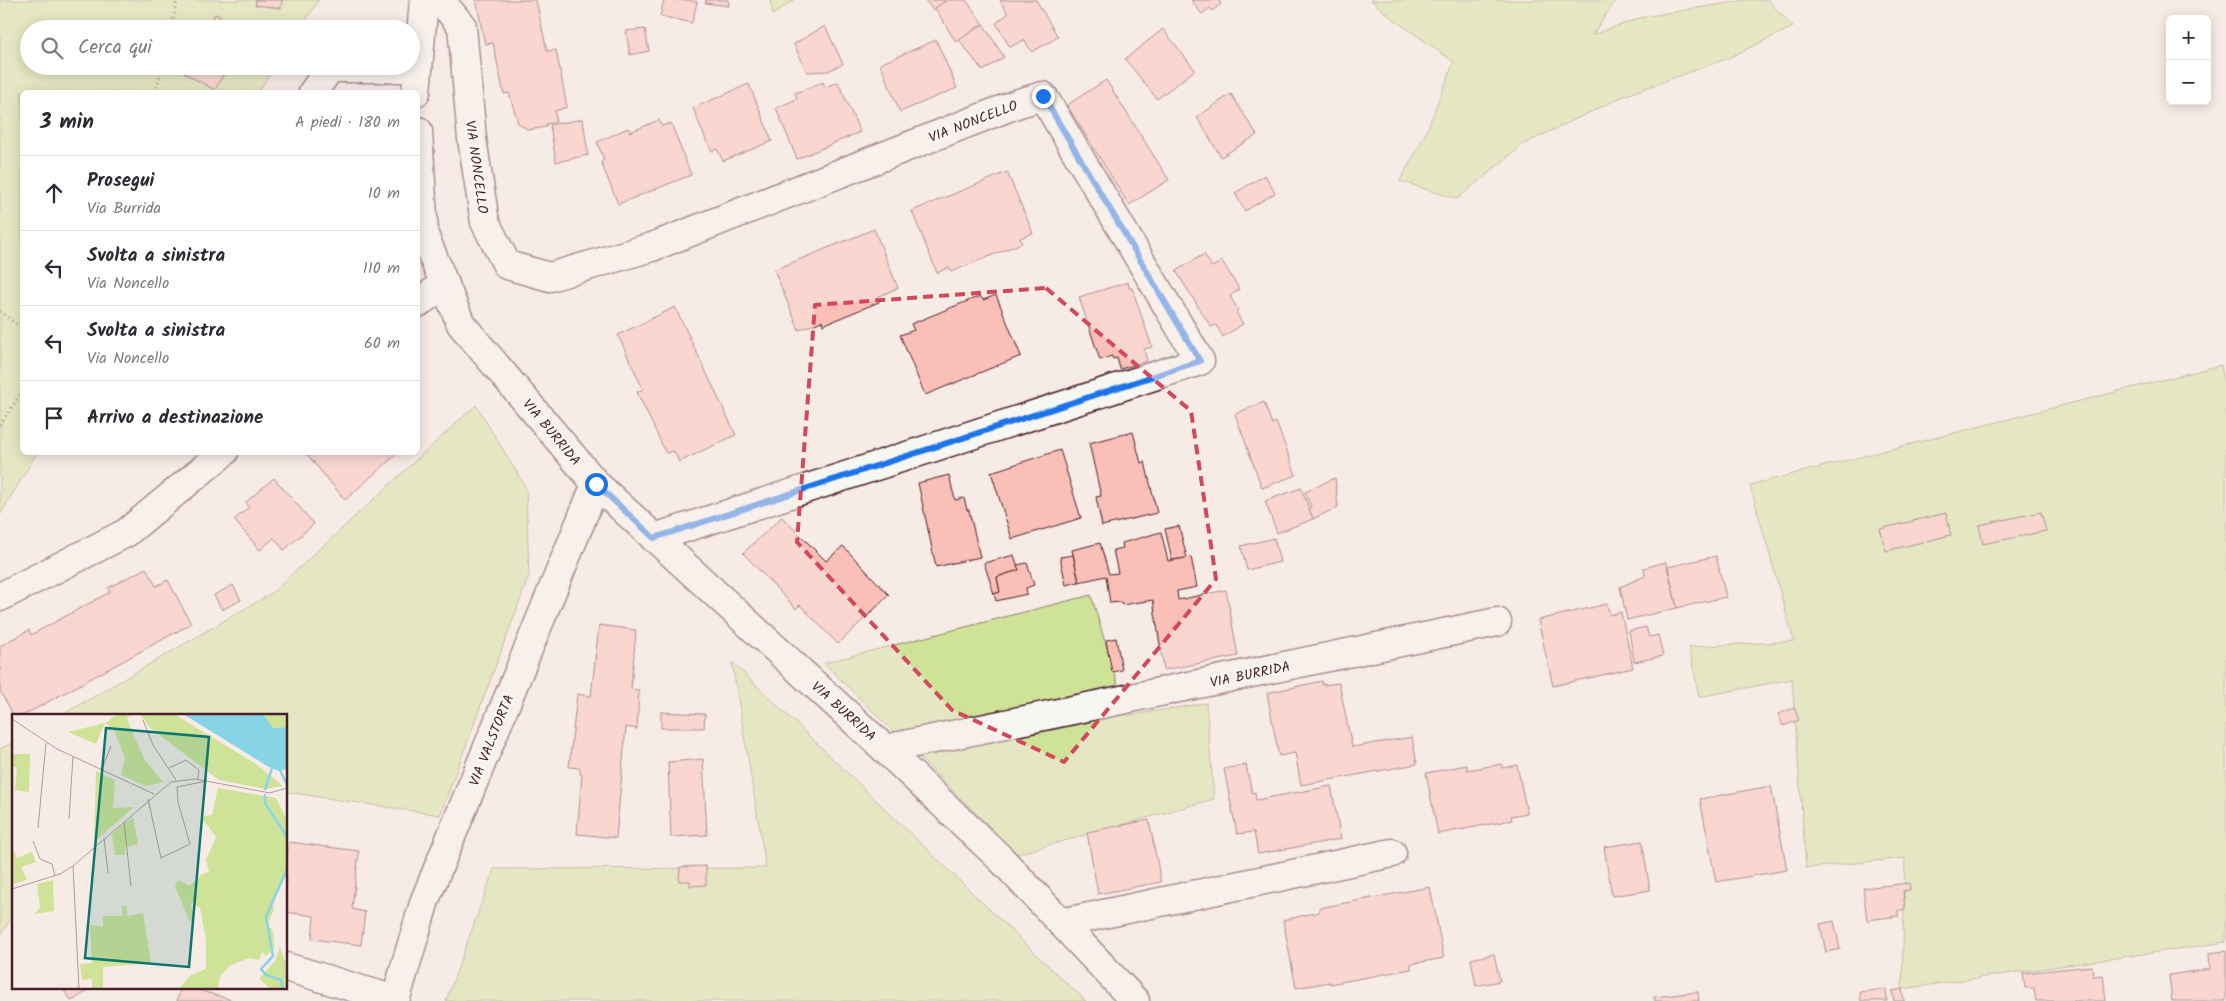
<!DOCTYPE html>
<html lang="it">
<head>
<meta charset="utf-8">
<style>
	:root { --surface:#fff; --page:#f7f7f7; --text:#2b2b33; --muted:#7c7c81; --line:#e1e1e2 }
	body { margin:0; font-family:Kalam,sans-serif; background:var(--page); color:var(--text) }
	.controls { position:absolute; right:15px; top:15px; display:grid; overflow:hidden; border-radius:8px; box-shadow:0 2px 12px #0003 }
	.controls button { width:45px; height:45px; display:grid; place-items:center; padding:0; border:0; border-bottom:1px solid var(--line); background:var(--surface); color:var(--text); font:25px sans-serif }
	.stop { position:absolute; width:15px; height:15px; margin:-11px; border:4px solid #1a73e8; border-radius:50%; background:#fff }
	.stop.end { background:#1a73e8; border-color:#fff; box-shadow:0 1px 5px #0008 }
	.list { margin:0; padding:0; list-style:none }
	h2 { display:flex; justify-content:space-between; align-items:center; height:65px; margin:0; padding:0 20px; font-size:21px }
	h2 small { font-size:16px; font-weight:400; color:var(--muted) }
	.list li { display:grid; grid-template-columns:32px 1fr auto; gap:15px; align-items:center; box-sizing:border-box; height:75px; padding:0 20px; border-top:1px solid var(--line) }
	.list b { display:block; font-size:19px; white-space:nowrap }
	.list p { margin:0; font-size:16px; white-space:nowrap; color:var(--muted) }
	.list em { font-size:16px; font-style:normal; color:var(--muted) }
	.icon { flex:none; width:28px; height:28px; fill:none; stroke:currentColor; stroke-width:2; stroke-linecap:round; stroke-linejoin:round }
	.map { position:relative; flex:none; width:2226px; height:1001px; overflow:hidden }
	.search { position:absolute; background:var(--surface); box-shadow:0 2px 12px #0003; left:20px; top:20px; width:400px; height:55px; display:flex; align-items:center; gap:12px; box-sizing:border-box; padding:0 18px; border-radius:28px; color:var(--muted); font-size:19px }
	.panel { position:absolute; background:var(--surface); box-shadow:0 2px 12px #0003; left:20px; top:90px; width:400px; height:365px; border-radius:8px }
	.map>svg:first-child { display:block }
	.green { fill:#cfe398; stroke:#8c8162 }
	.building { fill:#fabfb6; stroke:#4a1f2b }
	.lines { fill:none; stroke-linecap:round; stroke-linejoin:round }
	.minor-casing { stroke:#4a1f2b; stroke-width:31 }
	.path { stroke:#4a1f2b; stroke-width:3; stroke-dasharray:1 4; stroke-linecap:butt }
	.minor { stroke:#f6f6f2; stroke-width:28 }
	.route { stroke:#1a73e8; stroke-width:6 }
	.marked { fill:none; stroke:#d1495b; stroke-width:4; stroke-dasharray:10 6; stroke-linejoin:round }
	.labels { text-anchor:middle; stroke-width:4.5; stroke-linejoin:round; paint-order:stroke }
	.street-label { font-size:14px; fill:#4a1f2b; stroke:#f6f6f2 }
	.inset-river { fill:none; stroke:#87d4e6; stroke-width:2.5 }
	.inset-road { fill:none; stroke:#b2999b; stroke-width:1 }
	.view { fill:#0f766e; fill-opacity:0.15; stroke:#0f766e; stroke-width:2.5 }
	.inset-edge { fill:none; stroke:#4a1f2b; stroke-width:2.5 }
</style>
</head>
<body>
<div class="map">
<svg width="2226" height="1001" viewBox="0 0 2226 1001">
	<rect width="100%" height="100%" fill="#f7ebe6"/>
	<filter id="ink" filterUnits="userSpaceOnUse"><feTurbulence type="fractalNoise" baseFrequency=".02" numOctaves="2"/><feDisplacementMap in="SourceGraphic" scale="10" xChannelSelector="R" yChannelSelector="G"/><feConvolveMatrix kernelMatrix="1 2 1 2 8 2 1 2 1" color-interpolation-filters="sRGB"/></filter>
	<g filter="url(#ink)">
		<!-- green -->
		<g class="green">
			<path d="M0,0h319l-19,29h-271v37h246l-17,26h-236v360l15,1 -37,62z"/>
			<path d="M770,0h24l-21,15z"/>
			<path d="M1371,0h245l-24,35 51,-18 103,-17h22l25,27 -67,32 -102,37 -100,48 -67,55 -57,-18 24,-44 30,-75 -62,-44z"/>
			<path d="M2221,365l5,32v545l-324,47 3,-131 -99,10 -14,-189 -93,18 -10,-50 105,-6 -44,-156z"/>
			<path d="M476,405l50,83 3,88 -89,239 -154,-23v-77h-224l210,-122z"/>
			<path d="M1091,595l36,121 79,-13 8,96 -197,55 -193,-191z"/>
			<path d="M732,662l331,318 23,21h-640l48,-132 272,-1z"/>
			<path d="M14,742v172l-14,22v-187z"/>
		</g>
		<!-- building -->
		<g class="building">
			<path d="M256,0h26l-1,8 -26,-3z"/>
			<path d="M476,0h60l11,51 9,-1 11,57 -12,4 1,11 -10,2v3l-18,3 -10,-7 -9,-30 -5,1 -11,-51 -8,1z"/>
			<path d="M664,0h24l9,2 -5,21 -32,-7z"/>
			<path d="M706,0h22l1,6 -24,-3z"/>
			<path d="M925,0h22l-14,10z"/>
			<path d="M947,0h19l17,24 -27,18 -21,-34z"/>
			<path d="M1000,0h36l22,37 -26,15 -8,-12 -14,7 -14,-24 12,-9z"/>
			<path d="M1191,0h27l3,4 -9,7 -2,-3 -8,6z"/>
			<path d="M215,14l29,15h-37z"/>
			<path d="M983,24l21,33 -21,14 -24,-31z"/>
			<path d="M825,26l18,38 -15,7 -21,1 -13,-28z"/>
			<path d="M645,29l4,22 -19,4 -4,-24z"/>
			<path d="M1163,29l32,41 -38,29 -32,-40z"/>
			<path d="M936,40l21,48 -57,24 -20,-48z"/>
			<path d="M187,66h41l-13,24 -31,-17z"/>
			<path d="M1106,80l63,100 -40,25 -62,-100z"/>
			<path d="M823,82l2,5 13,-5 22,50 -63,27 -21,-51 21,-9 -2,-6z"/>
			<path d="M749,84l23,57 -49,20 -6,-12 -5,2 -6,-11 -13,-32z"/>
			<path d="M1231,94l26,41 -36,22 -24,-40z"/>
			<path d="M583,119l5,36 -32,7 -6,-37z"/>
			<path d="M659,120l3,6 9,-3 20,52 -73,29 -17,-42 3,-2 -7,-18 31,-14 2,4z"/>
			<path d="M1007,172l26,61 -13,5 2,5 -71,29 -2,-5 -12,6 -25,-62z"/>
			<path d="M1265,175l10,18 -30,18 -10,-18z"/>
			<path d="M874,229l24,59 -21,9 2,5 -56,23 -1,-4 -23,9 -25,-60z"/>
			<path d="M1204,254l8,13 10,-6 17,28 -9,7 8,14 -2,2 7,12 -20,13 -7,-12 -5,2 -35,-56z"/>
			<path d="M1128,282l1,6h3l20,59 -8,2 3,12 -27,8 -3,-11 -4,1 -1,-3 -12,4 -21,-63z"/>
			<path d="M996,295l25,61 -96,39 -25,-60 14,-5 -3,-6 69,-28 3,4z"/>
			<path d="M675,307l61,128 -57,27 -5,-11 -8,2 -29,-61 6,-3 -25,-54z"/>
			<path d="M1264,402l8,22 4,-2 20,53 -34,13 -27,-74z"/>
			<path d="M1133,432l8,31 4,-1 12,51 -55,13 -6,-29 5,-1 -12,-53z"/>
			<path d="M1060,450l21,68 -69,21 -21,-67z"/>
			<path d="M305,452h94l-54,48z"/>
			<path d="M949,475l6,25 9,-2 3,12h2l11,47 -44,10 -18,-84z"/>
			<path d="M274,478l40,46 -30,26 -10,-12 -14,12 -26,-30 15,-13 -3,-5z"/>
			<path d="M1335,478l3,29 -25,12 -4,-10 2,-2 -6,-15z"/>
			<path d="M1301,488l12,31 -36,14 -12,-32z"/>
			<path d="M2041,512l5,19 -63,13 -4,-19z"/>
			<path d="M1946,513l5,22 -65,16 -6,-22z"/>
			<path d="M782,517l44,44 17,-15 46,49 -51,49 -38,-39 -4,4 -53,-56z"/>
			<path d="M1179,526l8,32 -15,2 -7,-31z"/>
			<path d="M1161,532l7,29 23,-4 6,30 -20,4 1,9 48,-10 12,66 -74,14 -11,-70 -31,5 -1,-3 -11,1 -4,-27 -27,6 -7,-32 28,-7 9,31 9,-1 -5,-23 10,-2 -1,-5z"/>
			<path d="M1274,538l6,24 -33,8 -6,-24z"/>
			<path d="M1014,555l5,15 -22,7 3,15 -6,2 -10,-31z"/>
			<path d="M1073,555l6,27 -13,3 -6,-28z"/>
			<path d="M1716,556l10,41 -49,11 -9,-41z"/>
			<path d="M1666,562l11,46 -50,12 -7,-33 25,-11 -1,-8z"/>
			<path d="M1027,563l7,22 -8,3 1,6 -31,7 -2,-7 6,-2 -3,-15 22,-7 -2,-5z"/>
			<path d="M146,568l10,18 12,-6 23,44 -167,91 -10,1 -14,-25v-45l29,-16 2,5 79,-43 -2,-4z"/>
			<path d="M233,585l8,15 -19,10 -8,-15z"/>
			<path d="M1607,604l3,11 11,-3 12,56 -80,18 -15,-66z"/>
			<path d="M599,625l37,5 -5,59 8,1 -2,39 -11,-2 -10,111 -39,-4 5,-59 -2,-1v-6l-11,-1 8,-73 14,2z"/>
			<path d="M1646,627l3,10 9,-2 5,21 -29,6 -5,-31z"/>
			<path d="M1116,638l6,32 -10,2 -6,-32z"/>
			<path d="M1322,681l1,4 16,-2 13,64 60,-10 5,27 -116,21 -6,-32 -16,3 -12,-63z"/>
			<path d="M1794,708l5,12 -16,6 -5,-12z"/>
			<path d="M661,712l44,2 -1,14h-43z"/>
			<path d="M703,759l4,76 -36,2 -3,-75z"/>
			<path d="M1502,764v4l15,-3 10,48 -16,3 1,4 -74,14 -12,-61 41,-8v5z"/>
			<path d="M1246,765l6,28 3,-1 1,8 75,-14 10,53 -83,15 -4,-22 -17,2 -13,-65z"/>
			<path d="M1771,786l16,84 -71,12 -16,-83z"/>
			<path d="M1149,820l12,62 -63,12 -11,-62z"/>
			<path d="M1642,841l8,49 -38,6 -8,-49z"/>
			<path d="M289,842l70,9 -7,58 13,3 -4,33 -49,-6 2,-23 -28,-4v-50z"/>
			<path d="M706,866v19l-16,1v-5h-11l1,-14z"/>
			<path d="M1909,883l1,7 -7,1 2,18 -8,2 2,5 -32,4 -4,-32z"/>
			<path d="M1430,887l14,71 -33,6v5l-81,15v-2l-34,6 -13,-68 36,-8v-4z"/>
			<path d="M1834,921l6,28 -14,3 -6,-28z"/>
			<path d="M2226,951v50h-54l-3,-26 41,-6 -1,-16z"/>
			<path d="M1494,954l6,27 -24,5 -5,-27z"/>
			<path d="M2092,966l1,10 10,-1 3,26h-70l-2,-13h-9l-2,-15z"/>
			<path d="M61,987h32l-21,14z"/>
			<path d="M181,987h7l47,14h-58z"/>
			<path d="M1886,989l1,12h-26l-1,-9z"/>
			<path d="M1902,989l2,12h-10l-2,-10z"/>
			<path d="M1698,992l1,9h-44l-1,-4z"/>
		</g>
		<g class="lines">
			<defs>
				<g id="minor">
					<path d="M440,0l22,26 10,113 13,83 22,43 43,12 102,-30 367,-144 24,-7 157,265 -546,177"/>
					<path d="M313,92l17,-24h88"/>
					<path d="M416,92l8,-92"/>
					<path d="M418,131l6,104 37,89 135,160 276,253 130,123 133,141"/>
					<path d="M418,303l27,-19"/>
					<path d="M0,597l126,-64 98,-81"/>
					<path d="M885,749l612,-127"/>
					<path d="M1061,923l331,-70"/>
					<path d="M286,967l109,33"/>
					<path d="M395,1001l30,-101 171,-416"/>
				</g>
			</defs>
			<!-- minor casing -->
			<use href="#minor" class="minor-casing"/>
			<!-- path -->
			<g class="path">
				<path d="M171,29l6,-29"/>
				<path d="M156,92l6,-26"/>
				<path d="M0,311l22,17"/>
				<path d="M0,425l22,-33"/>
			</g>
			<!-- minor -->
			<use href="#minor" class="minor"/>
		</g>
	</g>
	<g class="lines" filter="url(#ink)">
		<!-- route -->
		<path class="route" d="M596,484l58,54 546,-177 -157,-265"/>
	</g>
	<!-- marked area -->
	<path d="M0 0H2226V1001H0ZM1046,288l145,123 25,168 -152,183 -112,-52 -155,-168 18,-237z" fill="#f7ebe6" fill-opacity=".55" fill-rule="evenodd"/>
	<path class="marked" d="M1046,288l145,123 25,168 -152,183 -112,-52 -155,-168 18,-237z"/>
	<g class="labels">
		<!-- street labels -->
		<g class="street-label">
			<text transform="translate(973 121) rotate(-21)" y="5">VIA NONCELLO</text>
			<text transform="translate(477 167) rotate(82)" y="5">VIA NONCELLO</text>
			<text transform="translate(552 432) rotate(50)" y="5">VIA BURRIDA</text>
			<text transform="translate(1250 674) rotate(-12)" y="5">VIA BURRIDA</text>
			<text transform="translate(844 711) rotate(42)" y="5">VIA BURRIDA</text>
			<text transform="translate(491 740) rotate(-68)" y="5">VIA VALSTORTA</text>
		</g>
	</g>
	<!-- overview -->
	<g transform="translate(12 714)">
		<rect width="275" height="275" fill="#f7ebe6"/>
		<path d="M106,0h16l-7,3 5,15 13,28 18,22 -18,4 -24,-11 4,-17 -11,-28 -9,-7 -9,21 -28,-12 37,-9zM128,0h34l82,50 27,22 -18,3 -46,-9 -69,-52zM251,0h24v13l-14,1zM0,40h18l-1,38 -14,-2 2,-23h-5zM84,57l19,9 -2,28 21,-1 -40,35zM206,74l58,10 11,22v54l-15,28 2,7 -8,19h5l2,4 1,16 -8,8 -4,-4 -3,8 -10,-2 -20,8 -9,11 -2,12h-40l13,-14 15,-6v-29l-6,-32 -9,-6 2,17 -3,3 -15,-36 3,-6 12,6 12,-12 7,-2 -3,-12 10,-23 -15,-20 11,-2zM121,102l5,28 -13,3v8h-10l-3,-21zM0,133l5,11 15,-6 4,10 -15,5 6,13 -14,4zM41,166l1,31 -20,3 6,-6 -3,-24zM110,192h5v10l16,-3 8,50 -48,4v22h-11v-10l-10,1 -2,-16 12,-1 -2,-38 13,1v-10h19zM268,233l7,19v23h-16l-12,-10 16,-18z" fill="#cfe398"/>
		<path d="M171,0h80l10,14 14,-1v42l-8,2 -10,-4z" fill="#87d4e6"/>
		<path class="inset-river" d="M268,56l7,15M253,76l7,-22M253,80v9l22,34M271,275l-2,-9 -15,-5 -5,-6 12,-13 -7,-39 21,-48"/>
		<path class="inset-road" d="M0,5l45,30 97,45M131,6l10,25 23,35M157,54l17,-8 13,10 -1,9M90,55l9,-23M136,85l13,59 29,-14 -12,-42 -1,-15 30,-6M57,105l4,-63M112,108l7,64M26,114l8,-85M92,124l4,35M21,127l7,18 12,5 3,12M61,152l6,123M0,175l48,-15 13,-8 98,-84 24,-3 75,14 17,-5"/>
		<path class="view" d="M94,14l103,9 -20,230 -104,-9z"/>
		<rect width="275" height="275" class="inset-edge"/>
	</g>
</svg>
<div class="controls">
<button>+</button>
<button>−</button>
</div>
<div class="stop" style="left:596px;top:484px"></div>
<div class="stop end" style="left:1043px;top:96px"></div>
<div class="search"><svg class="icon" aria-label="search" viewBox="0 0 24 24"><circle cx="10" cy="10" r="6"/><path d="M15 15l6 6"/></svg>Cerca qui</div>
<section class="panel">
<h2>3 min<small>A piedi · 180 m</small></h2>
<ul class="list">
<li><svg class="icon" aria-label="ahead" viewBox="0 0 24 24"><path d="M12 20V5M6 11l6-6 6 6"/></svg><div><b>Prosegui</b><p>Via Burrida</p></div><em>10 m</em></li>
<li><svg class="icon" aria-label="left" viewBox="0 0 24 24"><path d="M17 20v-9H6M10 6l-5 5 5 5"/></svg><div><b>Svolta a sinistra</b><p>Via Noncello</p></div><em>110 m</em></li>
<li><svg class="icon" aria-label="left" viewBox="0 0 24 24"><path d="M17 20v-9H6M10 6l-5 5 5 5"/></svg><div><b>Svolta a sinistra</b><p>Via Noncello</p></div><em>60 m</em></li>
<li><svg class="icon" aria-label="arrive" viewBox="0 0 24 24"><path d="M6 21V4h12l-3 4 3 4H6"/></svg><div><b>Arrivo a destinazione</b></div></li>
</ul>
</section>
</div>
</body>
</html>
